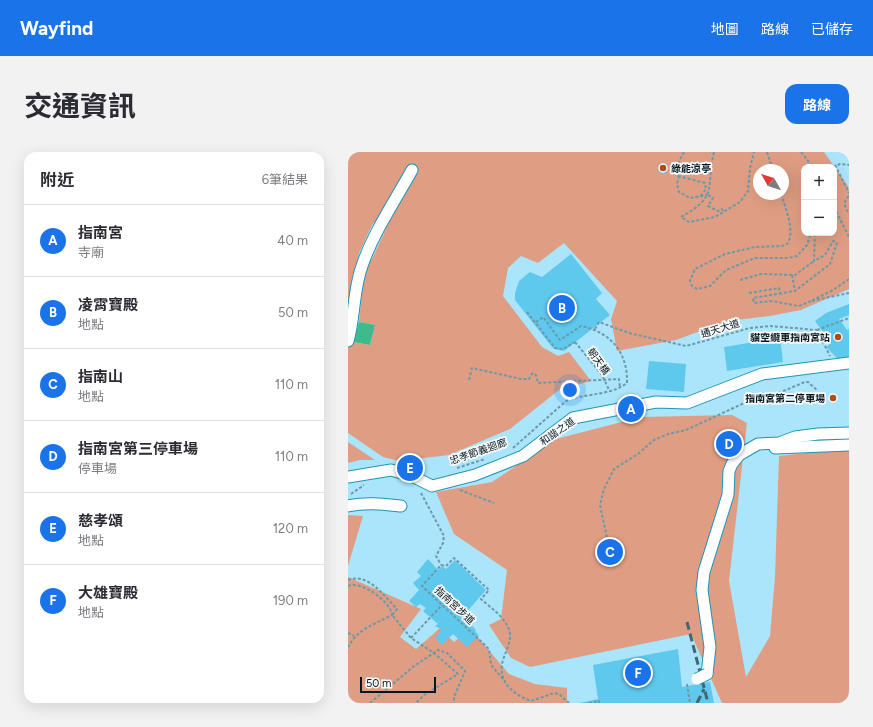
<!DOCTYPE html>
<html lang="zh-TW">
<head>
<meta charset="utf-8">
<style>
	:root { --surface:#fff; --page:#f2f2f3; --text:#2b2b33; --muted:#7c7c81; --line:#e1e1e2; --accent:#1a73e8 }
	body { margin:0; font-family:Figtree,"Noto Sans TC",sans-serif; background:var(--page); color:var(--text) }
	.controls { position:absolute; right:12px; top:12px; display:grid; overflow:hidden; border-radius:8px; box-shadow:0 4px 16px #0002 }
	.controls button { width:36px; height:36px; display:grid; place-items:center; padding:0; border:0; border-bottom:1px solid var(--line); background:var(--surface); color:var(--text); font:20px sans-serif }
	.compass { position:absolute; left:405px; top:12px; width:36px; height:36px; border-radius:50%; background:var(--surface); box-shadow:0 4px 16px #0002; rotate:309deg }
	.scale { position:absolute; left:12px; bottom:10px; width:76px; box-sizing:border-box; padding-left:4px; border:2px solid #02171f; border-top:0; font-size:11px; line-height:14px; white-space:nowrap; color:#02171f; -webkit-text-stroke:3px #fbfbfb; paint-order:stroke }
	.you { position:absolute; left:222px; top:238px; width:14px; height:14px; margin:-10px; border:3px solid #fff; border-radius:50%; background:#1a73e8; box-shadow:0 0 0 6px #1a73e833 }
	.badge { display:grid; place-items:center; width:26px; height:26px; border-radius:50%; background:var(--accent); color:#fff; font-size:13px; font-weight:700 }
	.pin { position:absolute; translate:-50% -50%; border:2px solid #fff; box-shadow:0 1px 4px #0006 }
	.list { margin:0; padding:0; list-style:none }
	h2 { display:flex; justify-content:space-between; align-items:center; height:52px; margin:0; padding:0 16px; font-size:17px }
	h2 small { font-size:13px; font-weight:400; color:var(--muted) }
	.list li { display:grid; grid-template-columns:26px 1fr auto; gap:12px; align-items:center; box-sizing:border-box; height:72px; padding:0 16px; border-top:1px solid var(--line) }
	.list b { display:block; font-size:15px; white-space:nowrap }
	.list p { margin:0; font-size:13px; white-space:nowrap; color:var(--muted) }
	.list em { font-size:13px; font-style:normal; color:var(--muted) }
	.map { position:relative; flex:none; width:501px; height:551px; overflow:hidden; border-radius:12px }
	header { display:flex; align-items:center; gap:24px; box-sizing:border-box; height:56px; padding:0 20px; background:var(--accent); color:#fff }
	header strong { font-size:19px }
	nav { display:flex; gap:22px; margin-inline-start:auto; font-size:14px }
	.intro { display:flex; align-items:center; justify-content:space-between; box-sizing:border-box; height:96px; padding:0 24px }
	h1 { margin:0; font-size:28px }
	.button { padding:10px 18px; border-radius:12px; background:var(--accent); color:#fff; font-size:14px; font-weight:700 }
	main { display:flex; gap:24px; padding:0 24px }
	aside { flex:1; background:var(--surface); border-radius:12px; box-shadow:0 4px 16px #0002 }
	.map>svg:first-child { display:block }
	.green { fill:#df9e83; fill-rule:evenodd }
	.water { fill:#3eba8b }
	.building { fill:#5fc8ed }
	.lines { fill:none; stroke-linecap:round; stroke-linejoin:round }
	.minor-casing { stroke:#1e94b7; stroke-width:13 }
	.path { stroke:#6c98a8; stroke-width:2; stroke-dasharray:3 2; stroke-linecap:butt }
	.minor { stroke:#fff; stroke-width:11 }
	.rail { stroke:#426673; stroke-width:3; stroke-dasharray:8 4; stroke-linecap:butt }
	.minor-bridge-casing { stroke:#1e94b7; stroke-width:13; stroke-linecap:butt }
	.path-bridge { stroke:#6c98a8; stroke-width:2; stroke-dasharray:3 2; stroke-linecap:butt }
	.minor-bridge { stroke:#fff; stroke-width:11 }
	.poi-dot { fill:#af4b18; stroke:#fbfbfb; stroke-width:1.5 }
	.labels { text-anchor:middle; stroke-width:3.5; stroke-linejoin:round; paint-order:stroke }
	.poi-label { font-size:10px; font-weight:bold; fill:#02171f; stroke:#fbfbfb; text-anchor:end }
	.street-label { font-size:10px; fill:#02171f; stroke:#fbfbfb }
</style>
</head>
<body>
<header>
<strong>Wayfind</strong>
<nav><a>地圖</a><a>路線</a><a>已儲存</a></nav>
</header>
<div class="intro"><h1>交通資訊</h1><a class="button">路線</a></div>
<main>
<aside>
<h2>附近<small>6筆結果</small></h2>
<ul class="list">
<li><span class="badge">A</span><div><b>指南宮</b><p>寺廟</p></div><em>40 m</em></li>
<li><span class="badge">B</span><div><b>凌霄寶殿</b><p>地點</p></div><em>50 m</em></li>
<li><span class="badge">C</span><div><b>指南山</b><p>地點</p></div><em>110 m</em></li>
<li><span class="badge">D</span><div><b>指南宮第三停車場</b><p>停車場</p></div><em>110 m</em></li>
<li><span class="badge">E</span><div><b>慈孝頌</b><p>地點</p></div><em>120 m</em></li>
<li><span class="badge">F</span><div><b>大雄寶殿</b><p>地點</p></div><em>190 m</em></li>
</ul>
</aside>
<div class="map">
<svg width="501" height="551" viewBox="0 0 501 551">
	<rect width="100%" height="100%" fill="#abe5fb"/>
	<!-- green -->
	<g class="green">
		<path d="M0,0h476l24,34 1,5v98l-48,21 -31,6 -43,5 -51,19 -59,11 -6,-32 6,-18 -53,-58 -26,20 -17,-7 -13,12 -5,28 39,51 16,9 11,-4 22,29 -32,9 -49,39 -61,26 -50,6 -16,-4 -35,-24v-86l6,-5 16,3 5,-20 -16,-3 6,-58 2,-7 5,2 14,-30 -13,-6 -14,30 -3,12 -8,61zM456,15h30v66h-30zM411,18h24v24h-24z"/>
		<path d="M384,263l15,8 -18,158 17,96 24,-41 5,-59 4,-121 70,-8v255h-127l-31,-69 -161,33 -19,-9 -22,-33 12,-6 6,-49 -53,-36 -18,-42 56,-10 64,-43 85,-22z"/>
		<path d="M0,290l27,18h-15l-12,3z"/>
		<path d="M0,363l15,1 -15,50z"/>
		<path d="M0,425l73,32 -21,28 16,12 24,-21 14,14 16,-14 39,46 26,10 32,4v15h-219z"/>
	</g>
	<!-- water -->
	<path class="water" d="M11,170l16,3 -5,20 -16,-3z"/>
	<!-- building -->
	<g class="building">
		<path d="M312,11l8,2 -2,9 -8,-2z"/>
		<path d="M223,102l31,39 -6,6 14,16 -46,36 -10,-2 -6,-7 -33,-42v-7l4,-12 11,-9 12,5z"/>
		<path d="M501,152v11l-10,4 8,11 2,-1v35l-9,-3 -14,-14 5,-4 -16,-22 11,-8z"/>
		<path d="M432,186l3,24 -56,9 -3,-24z"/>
		<path d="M301,209l37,3 -2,28 -38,-3z"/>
		<path d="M80,407l10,11 4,-4 4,3 9,-9 31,30 -23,26 13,14 -1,1 4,5 -12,11 -14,-13 -11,11 -7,-7 7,-8 -7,-4 3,-2 -15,-13 3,-3 -6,-4 -4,3 -7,-6 10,-11 -6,-7 8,-7 -4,-4z"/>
		<path d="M330,497l4,38 28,-5 4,21h-135l19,-4 -5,-34z"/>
	</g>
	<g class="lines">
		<defs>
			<g id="minor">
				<path d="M0,189c7,-24 5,-51 14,-75 10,-31 34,-67 50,-96"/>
				<path d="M427,296l74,-3"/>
				<path d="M0,325l43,-7 21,6 20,10 43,-11 48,-19 50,-38 83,-16 31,1 75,-29 87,-11"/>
				<path d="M0,354c18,-4 34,-2 53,0"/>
				<path d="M359,522l3,-27 -8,-57 2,-18 24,-77 1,-24 3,-7 7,-9 19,-11 21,-1 16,-6 23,-3 31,-1"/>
			</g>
		</defs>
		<!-- minor casing -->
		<use href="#minor" class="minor-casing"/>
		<!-- path -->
		<g class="path">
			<path d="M336,0l-5,9 1,9 -3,14 2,8 11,6 17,-3"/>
			<path d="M366,0c-9,36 6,43 -33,65l8,5 26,-5 25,-15 8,-11 2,-23 4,-16"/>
			<path d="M419,0l6,18"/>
			<path d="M453,0l12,15"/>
			<path d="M487,13l14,28"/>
			<path d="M485,15l7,-3 9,1"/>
			<path d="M330,24l27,7 1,6 -6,8"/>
			<path d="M433,42c4,13 15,38 6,50l-5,2 -27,1 -30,7 -30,15 -5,12 2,5 5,3 13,-3 16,-16 29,-12h33l9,-2 10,-11 4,-12"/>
			<path d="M360,43l5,3 -5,8 10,5 4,-2 2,3"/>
			<path d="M501,44c-7,6 -4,11 0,18"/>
			<path d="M486,55l15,30"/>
			<path d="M444,123l3,16"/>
			<path d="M501,127l-16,11 -22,11 38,-8"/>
			<path d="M392,128l21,-6 34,1 19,-14"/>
			<path d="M401,141l30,-5 1,5"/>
			<path d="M463,149l-12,5 -28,-5 -17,2 -1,-5 42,-7 35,-27 7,-21 -4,-2 -8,14 -11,6 1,-28"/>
			<path d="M179,160l28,36 8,1 12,-7"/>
			<path d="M247,177l4,-7 30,11 57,13 64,-18 20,-2 47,4 13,26"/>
			<path d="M469,178l32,-12"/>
			<path d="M121,228l3,-12 49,11h8l2,-4 2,-2 3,2 2,8 81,-4 1,9"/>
			<path d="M165,296l53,-47c19,-8 44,-5 61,-18 1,-30 -16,-51 -46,-57l-21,14 -17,-23 -8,6"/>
			<path d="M109,316l28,-9"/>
			<path d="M112,338l34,13"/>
			<path d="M73,341l23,43 -1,7 -7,13 5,9"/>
			<path d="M3,342l13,-9"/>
			<path d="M262,400l-10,-47 4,-16 10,-20 24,-15 16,-14 14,-6 18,-4 56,-26 27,-7 36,-15h3l9,8"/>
			<path d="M0,428c20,-8 37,17 49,29l-5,6 19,23 23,15 24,21 -34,21 -8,8"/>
			<path d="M0,434c13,-6 43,16 44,29 -19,10 -33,13 -44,32"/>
			<path d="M0,481l6,3"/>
			<path d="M63,486l31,-33"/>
			<path d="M155,527l-12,-14 -2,-16 -67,-63 19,-21 5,1 8,-8 35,32 -8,9c10,9 27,20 29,35 1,10 -6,20 -8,30 -3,20 13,31 29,37l23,-8 5,1 10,9"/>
			<path d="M339,532l3,19"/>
			<path d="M22,551l43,-36 25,-17 9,3 18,18 -11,26v6"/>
			<path d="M241,551l10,-2v2"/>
		</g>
		<!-- minor -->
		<use href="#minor" class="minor"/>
		<!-- rail -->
		<g class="rail">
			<path d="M339,470l21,81"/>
			<path d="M349,551l7,-14"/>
		</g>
		<defs>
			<path id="minor-bridge" d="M349,527l10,-5"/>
		</defs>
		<!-- minor-bridge casing -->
		<use href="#minor-bridge" class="minor-bridge-casing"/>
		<!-- path-bridge -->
		<path class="path-bridge" d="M227,190l27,33 7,15"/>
		<!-- minor-bridge -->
		<use href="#minor-bridge" class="minor-bridge"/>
	</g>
	<!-- markers -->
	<g class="poi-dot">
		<circle cx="315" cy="16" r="4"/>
		<circle cx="490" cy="185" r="4"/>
		<circle cx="485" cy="246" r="4"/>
	</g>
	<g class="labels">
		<!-- poi labels -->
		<g class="poi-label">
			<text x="323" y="20" text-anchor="start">綠能涼亭</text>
			<text x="482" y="189">貓空纜車指南宮站</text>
			<text x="477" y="250">指南宮第二停車場</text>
		</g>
		<!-- street labels -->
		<g class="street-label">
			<text transform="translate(372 176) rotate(-17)" y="4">通天大道</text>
			<text transform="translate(251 209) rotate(54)" y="4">朝天橋</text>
			<text transform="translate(209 279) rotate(-35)" y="4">和諧之道</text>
			<text transform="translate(130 299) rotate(-19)" y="4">忠孝節義迴廊</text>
			<text transform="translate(107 453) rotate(43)" y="4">指南宮步道</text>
		</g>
	</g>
</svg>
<div class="controls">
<button>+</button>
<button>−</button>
</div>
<svg class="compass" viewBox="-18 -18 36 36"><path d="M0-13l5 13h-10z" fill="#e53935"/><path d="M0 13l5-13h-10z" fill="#7c7c81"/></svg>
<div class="scale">50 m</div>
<div class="you"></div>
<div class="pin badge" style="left:283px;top:257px">A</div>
<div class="pin badge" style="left:214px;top:156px">B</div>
<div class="pin badge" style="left:262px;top:400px">C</div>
<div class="pin badge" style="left:381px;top:292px">D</div>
<div class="pin badge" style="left:62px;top:316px">E</div>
<div class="pin badge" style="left:290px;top:521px">F</div>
</div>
</main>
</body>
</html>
